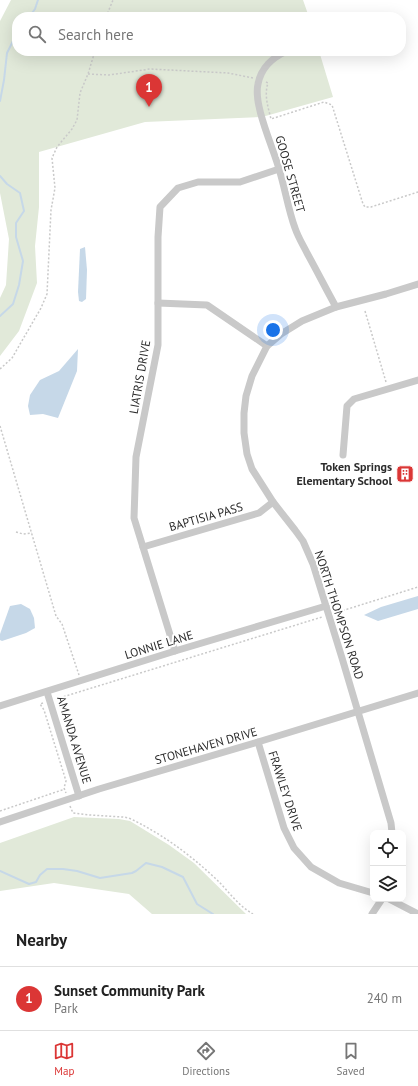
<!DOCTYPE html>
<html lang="en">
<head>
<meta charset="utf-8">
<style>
	:root { --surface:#fff; --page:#f2f2f2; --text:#222; --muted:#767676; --line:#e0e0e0; --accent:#db3635 }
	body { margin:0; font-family:"PT Sans",sans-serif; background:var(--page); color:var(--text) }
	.controls { position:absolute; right:12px; bottom:12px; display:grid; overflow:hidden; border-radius:8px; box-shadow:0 4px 16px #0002 }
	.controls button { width:36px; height:36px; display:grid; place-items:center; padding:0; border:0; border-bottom:1px solid var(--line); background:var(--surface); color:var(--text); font:20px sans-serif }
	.you { position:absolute; left:273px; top:330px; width:14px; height:14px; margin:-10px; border:3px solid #fff; border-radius:50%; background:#1a73e8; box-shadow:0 0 0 6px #1a73e833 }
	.badge { display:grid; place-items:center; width:26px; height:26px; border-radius:50%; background:var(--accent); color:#fff; font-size:13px; font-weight:700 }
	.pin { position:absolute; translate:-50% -33px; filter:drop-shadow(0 1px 2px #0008) }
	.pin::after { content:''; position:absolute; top:21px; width:14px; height:12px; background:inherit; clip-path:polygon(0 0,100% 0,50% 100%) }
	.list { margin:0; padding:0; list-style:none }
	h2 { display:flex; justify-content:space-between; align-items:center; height:52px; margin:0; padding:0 16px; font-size:17px }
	h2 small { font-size:13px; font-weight:400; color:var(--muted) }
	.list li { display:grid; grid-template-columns:26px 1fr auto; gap:12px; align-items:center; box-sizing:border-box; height:64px; padding:0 16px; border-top:1px solid var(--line) }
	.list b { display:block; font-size:15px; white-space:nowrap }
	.list p { margin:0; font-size:13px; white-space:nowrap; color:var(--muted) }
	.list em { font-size:13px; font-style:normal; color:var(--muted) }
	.icon { flex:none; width:22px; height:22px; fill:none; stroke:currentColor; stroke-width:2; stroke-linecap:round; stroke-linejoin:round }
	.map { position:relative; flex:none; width:418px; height:914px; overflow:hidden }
	.search { position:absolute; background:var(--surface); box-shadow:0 4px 16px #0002; left:12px; right:12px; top:12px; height:44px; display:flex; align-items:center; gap:10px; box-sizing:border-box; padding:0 14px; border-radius:16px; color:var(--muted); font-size:15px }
	.sheet { height:116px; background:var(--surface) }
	nav { display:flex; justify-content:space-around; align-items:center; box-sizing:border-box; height:56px; border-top:1px solid var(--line); background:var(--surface); font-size:11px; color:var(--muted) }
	nav a { display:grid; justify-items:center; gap:2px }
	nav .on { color:var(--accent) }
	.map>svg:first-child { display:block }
	.green { fill:#e1e9d9 }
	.water { fill:#c6d8e8 }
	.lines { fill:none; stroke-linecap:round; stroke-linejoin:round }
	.stream { stroke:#c6d8e8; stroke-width:2 }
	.path { stroke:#c9c9c9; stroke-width:1.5; stroke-dasharray:2 2; stroke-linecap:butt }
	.minor { stroke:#c9c9c9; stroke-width:7 }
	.labels { text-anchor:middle; stroke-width:4; stroke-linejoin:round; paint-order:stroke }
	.street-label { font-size:12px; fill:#2c2c2c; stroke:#fff }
	.poi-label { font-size:12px; font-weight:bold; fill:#2c2c2c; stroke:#fff; text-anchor:end }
</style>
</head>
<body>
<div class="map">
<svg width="418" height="914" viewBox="0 0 418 914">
	<rect width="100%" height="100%" fill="#fff"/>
	<!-- green -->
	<g class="green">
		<path d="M11,0h292l6,17h-292v34h302l14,46 -71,20 -117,5 -106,30v55l-4,39 2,37 -18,48 -19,25v-58l6,-13 3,-46 -9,-46v-172z"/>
		<path d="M74,817l45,2 11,2 39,24 25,18 52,51h-94l-23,-20 -75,-11 -54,8v-48z"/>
	</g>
	<!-- water -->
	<g class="water">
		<path d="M85,247l2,23 -1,29 -4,3 -3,-1 -1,-9 2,-43z"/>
		<path d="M78,349l-1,22 -19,47 -15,-4 -13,1 -2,-9 2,-11 10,-15 19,-9z"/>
		<path d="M418,596v13l-40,12 -14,-6 17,-8z"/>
		<path d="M21,604l9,5 4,9 1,10 -9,5 -24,8 -2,-1v-6l10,-28z"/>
	</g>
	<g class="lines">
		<!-- stream -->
		<g class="stream">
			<path d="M29,17l6,-8 3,-9"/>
			<path d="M0,101l4,-21 3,-27 10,-20"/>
			<path d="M0,176l7,8 13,9 4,18 -8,12v14l7,24 -4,24 -6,19 -13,12"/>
			<path d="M0,871l29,13 7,-2 4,-7 7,-6h16l14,2 23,7 32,-5 4,-2 10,-8 16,4 21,10 14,27 16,10"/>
		</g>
		<!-- path -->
		<g class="path">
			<path d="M106,17l7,-17"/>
			<path d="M88,74l21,1 41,-6 78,4 25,5"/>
			<path d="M266,82l2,1c-4,12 0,24 3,36l53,-17 8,3 31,99 2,3h6l47,-15"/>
			<path d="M365,311l21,71"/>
			<path d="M0,369l12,-11 29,-50 6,-14 4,-84 4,-22 -3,-30 5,-11 15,-18 5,-9 3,-27 8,-19 7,-23"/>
			<path d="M0,426l56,190 6,8 17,51"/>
			<path d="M16,532l7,2 9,-1"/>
			<path d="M335,613l83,-26"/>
			<path d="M56,699l266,-82"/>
			<path d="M43,703l-3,1 4,6 22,71 -2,7 2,5"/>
			<path d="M70,806l3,7 17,2 33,2 6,1c33,16 59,35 86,60 13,12 22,27 38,36"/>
			<path d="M0,811l65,-22"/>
		</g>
		<!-- minor -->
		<g class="minor">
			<path d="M287,51c-14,6 -26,17 -29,33 -5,21 15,63 21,85 6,19 9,40 16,59 3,9 8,17 12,25 10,18 19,36 29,54"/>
			<path d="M158,303l49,2 60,41"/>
			<path d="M343,455l4,-49 7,-7 64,-19"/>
			<path d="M143,547l116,-34 14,-11"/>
			<path d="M175,651l-41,-133 2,-61 22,-112v-108l2,-30 18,-19 20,-6h42l39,-13"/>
			<path d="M47,692l32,104"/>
			<path d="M0,706l175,-55 151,-45"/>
			<path d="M258,742l26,86 10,20 17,19 28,16 34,10"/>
			<path d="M0,822l99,-33 159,-47 160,-49"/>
			<path d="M392,833l-1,-10 -49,-165 -29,-94 -10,-23 -8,-11 -22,-28 -21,-33 -5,-15 -3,-21v-20l2,-17 6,-20 15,-30 14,-12 21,-13 34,-14 50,-13 32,-10"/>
			<path d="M389,899l29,15"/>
			<path d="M372,914l10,-15"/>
		</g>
	</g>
	<!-- icons -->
	<defs>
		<symbol id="building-square" viewBox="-11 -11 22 22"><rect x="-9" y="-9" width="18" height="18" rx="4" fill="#db3635" stroke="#fff"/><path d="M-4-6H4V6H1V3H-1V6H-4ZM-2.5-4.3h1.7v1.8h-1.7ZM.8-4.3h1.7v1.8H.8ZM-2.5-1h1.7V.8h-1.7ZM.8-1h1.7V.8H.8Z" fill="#fff"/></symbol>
	</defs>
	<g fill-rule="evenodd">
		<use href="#building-square" x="395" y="464" width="20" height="20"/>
	</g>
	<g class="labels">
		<!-- street labels -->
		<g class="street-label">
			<text transform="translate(290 174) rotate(74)" y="4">GOOSE STREET</text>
			<text transform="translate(140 377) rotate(-80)" y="4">LIATRIS DRIVE</text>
			<text transform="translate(206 517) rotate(-16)" y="4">BAPTISIA PASS</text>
			<text transform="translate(339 615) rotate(72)" y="4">NORTH THOMPSON ROAD</text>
			<text transform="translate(159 645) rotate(-17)" y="4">LONNIE LANE</text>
			<text transform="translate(74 740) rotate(73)" y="4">AMANDA AVENUE</text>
			<text transform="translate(206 746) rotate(-16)" y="4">STONEHAVEN DRIVE</text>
			<text transform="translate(285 791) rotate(72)" y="4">FRAWLEY DRIVE</text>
		</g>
		<!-- poi labels -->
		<g class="poi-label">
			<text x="392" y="471">Token Springs<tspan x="392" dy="14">Elementary School</tspan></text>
		</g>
	</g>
</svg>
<div class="controls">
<button><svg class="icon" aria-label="locate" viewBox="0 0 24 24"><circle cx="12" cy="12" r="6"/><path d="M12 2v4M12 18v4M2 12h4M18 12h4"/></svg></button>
<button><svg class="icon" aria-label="layers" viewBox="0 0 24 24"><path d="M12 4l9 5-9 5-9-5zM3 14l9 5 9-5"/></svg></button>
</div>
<div class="you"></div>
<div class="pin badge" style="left:149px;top:107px">1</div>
<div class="search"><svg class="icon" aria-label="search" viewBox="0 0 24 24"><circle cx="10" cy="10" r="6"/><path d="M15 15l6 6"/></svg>Search here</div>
</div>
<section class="sheet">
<h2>Nearby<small></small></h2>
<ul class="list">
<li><span class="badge">1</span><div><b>Sunset Community Park</b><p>Park</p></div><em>240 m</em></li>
</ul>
</section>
<nav>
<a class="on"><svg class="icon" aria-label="map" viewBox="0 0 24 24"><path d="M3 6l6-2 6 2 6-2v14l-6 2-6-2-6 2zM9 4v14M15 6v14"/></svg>Map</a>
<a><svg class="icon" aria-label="directions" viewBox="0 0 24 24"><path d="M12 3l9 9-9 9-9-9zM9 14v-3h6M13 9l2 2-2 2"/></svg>Directions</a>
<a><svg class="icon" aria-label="saved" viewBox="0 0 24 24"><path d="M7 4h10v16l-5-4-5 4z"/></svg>Saved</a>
</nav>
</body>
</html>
